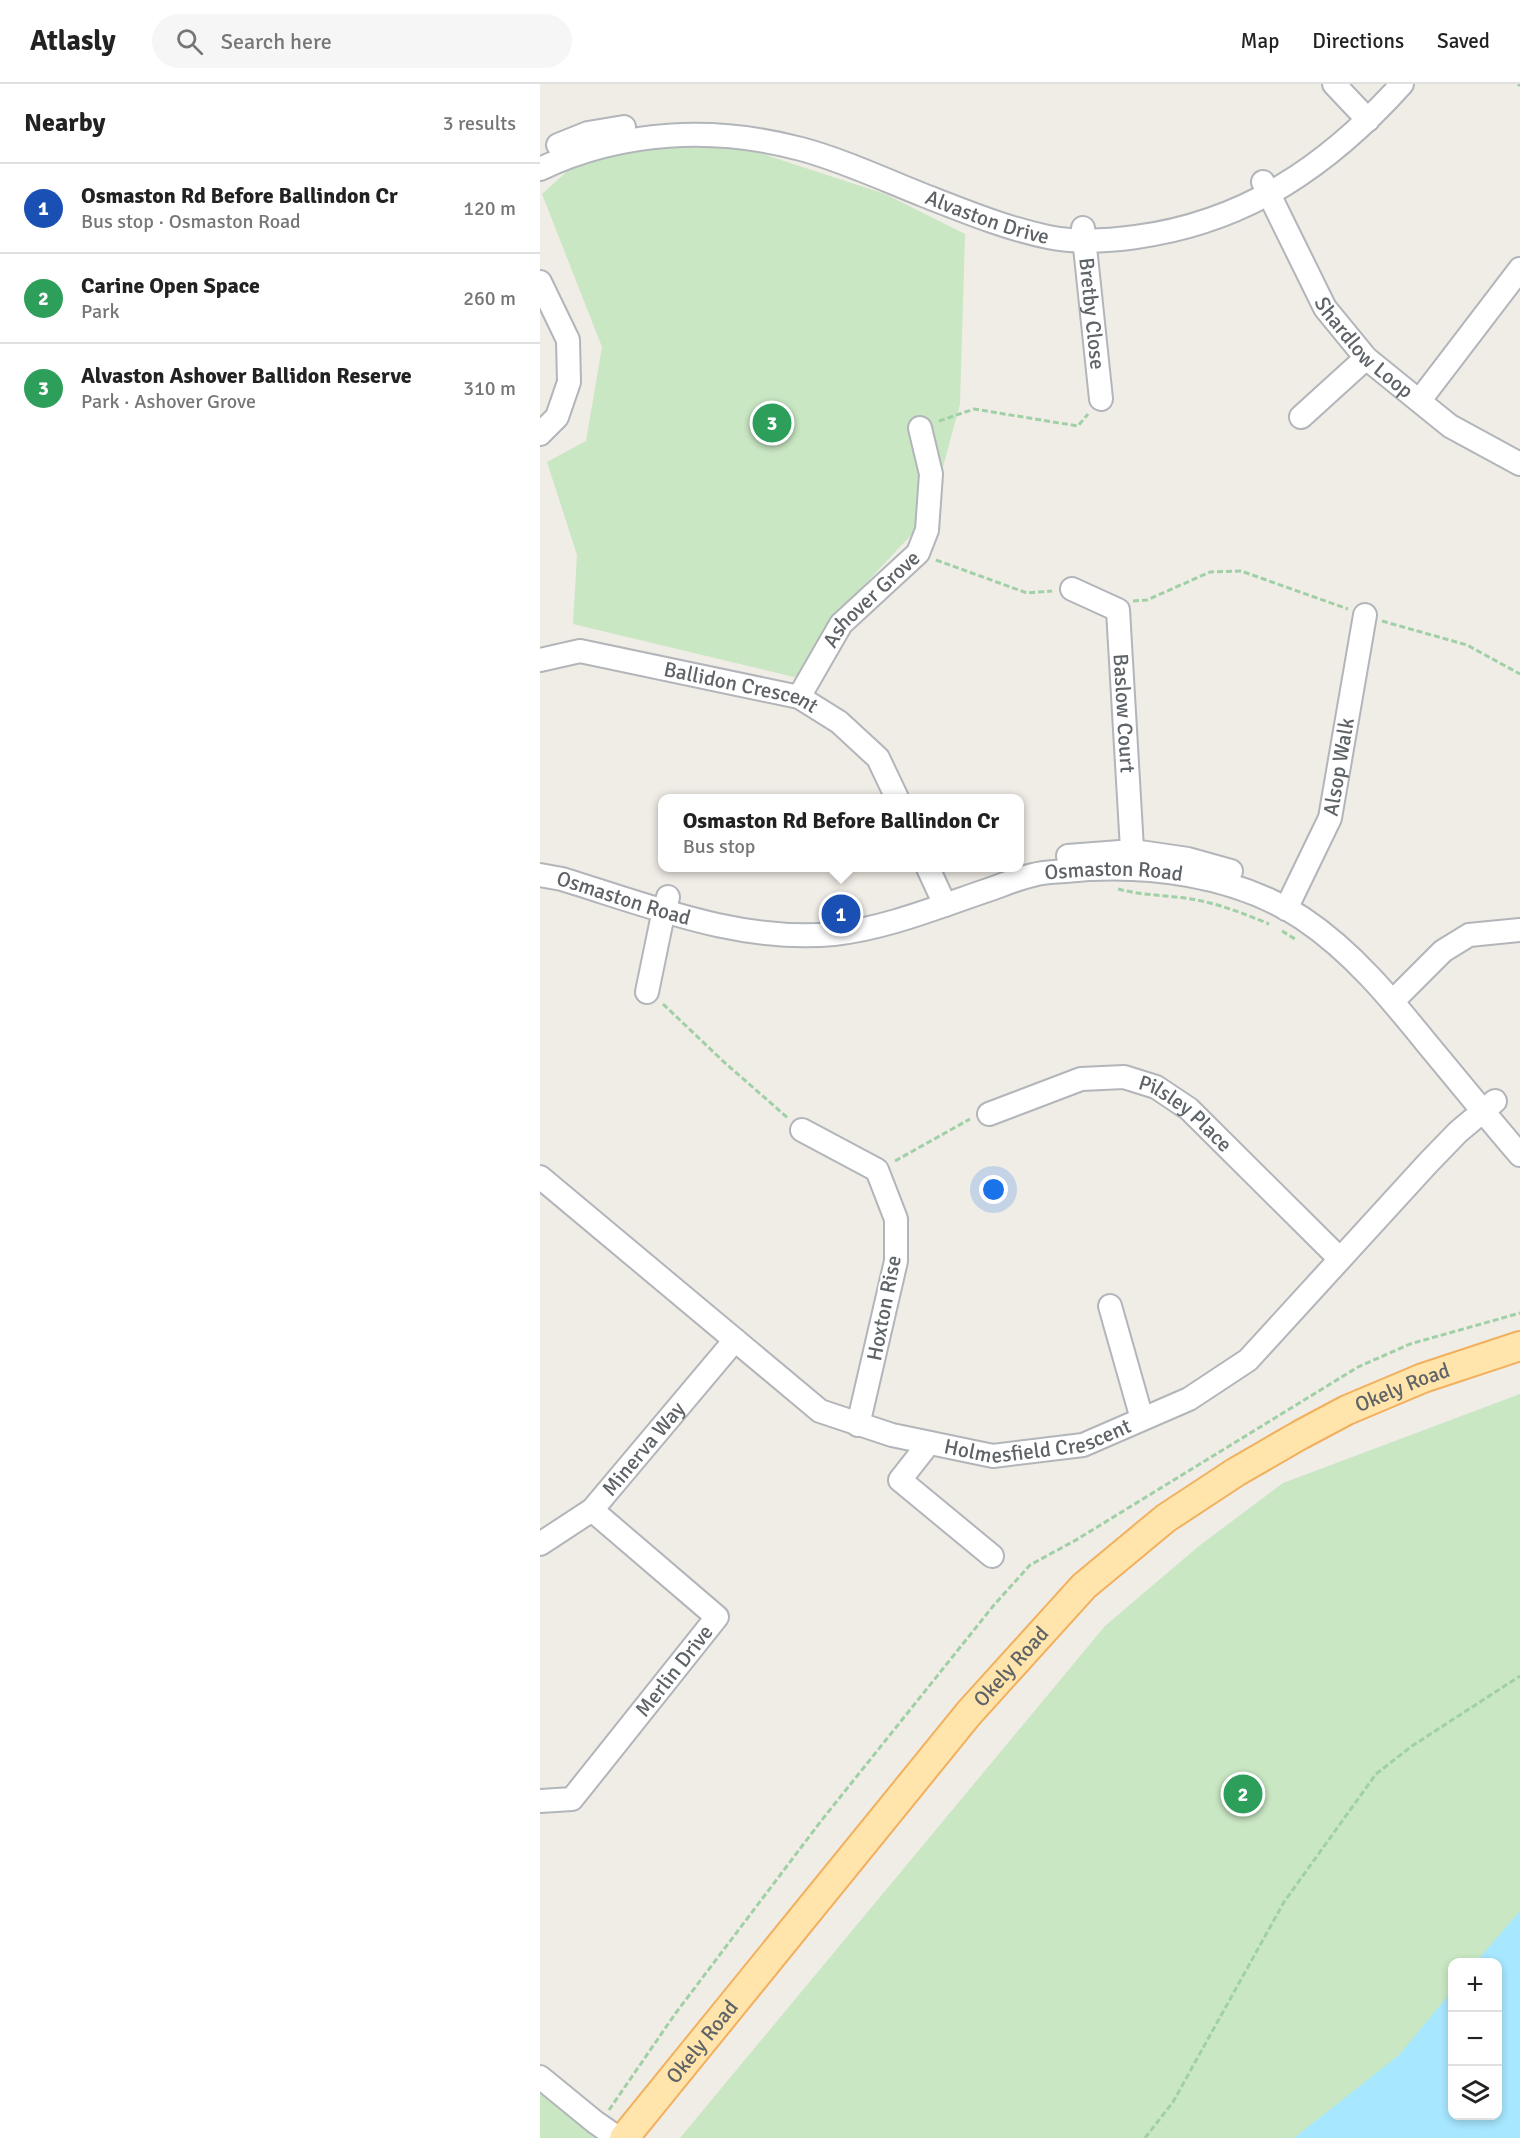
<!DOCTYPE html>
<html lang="en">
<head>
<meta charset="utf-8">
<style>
	:root { --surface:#fff; --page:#f6f6f6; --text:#222; --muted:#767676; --line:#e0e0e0; --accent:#ea3242 }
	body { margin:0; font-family:Signika,sans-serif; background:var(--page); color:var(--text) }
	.controls { position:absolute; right:18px; bottom:18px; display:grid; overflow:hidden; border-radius:12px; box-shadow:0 3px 9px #0003 }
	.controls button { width:54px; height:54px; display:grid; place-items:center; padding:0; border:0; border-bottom:2px solid var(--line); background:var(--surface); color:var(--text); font:30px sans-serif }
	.you { position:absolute; left:454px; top:1106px; width:21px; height:21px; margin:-15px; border:4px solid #fff; border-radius:50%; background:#1a73e8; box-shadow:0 0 0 9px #1a73e833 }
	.badge { display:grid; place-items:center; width:39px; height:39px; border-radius:50%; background:var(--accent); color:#fff; font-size:20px; font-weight:700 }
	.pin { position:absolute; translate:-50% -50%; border:3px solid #fff; box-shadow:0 2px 6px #0006 }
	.popup { position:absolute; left:118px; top:710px; width:366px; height:78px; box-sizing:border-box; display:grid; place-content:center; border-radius:12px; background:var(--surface); filter:drop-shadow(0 2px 4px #0005); font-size:20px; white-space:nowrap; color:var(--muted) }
	.popup b { font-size:22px; color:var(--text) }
	.popup::after { content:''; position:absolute; left:50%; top:100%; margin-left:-12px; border:12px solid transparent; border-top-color:var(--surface) }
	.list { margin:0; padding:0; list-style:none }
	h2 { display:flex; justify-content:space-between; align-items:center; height:78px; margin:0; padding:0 24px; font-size:26px }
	h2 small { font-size:20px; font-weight:400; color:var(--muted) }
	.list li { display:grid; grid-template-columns:39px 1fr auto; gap:18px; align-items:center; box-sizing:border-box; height:90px; padding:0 24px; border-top:2px solid var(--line) }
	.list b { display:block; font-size:22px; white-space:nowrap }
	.list p { margin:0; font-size:20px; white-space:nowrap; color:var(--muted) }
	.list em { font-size:20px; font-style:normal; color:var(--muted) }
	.icon { flex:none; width:33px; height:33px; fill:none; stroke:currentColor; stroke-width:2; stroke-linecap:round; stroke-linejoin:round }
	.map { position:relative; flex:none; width:980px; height:2054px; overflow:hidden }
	header { display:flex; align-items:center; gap:36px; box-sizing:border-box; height:84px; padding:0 30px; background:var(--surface); border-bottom:2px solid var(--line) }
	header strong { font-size:28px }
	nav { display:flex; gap:33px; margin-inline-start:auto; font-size:21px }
	.search { width:420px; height:54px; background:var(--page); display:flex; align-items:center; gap:15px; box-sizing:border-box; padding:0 21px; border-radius:33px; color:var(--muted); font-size:22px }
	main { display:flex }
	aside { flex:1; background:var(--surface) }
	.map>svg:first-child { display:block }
	.green { fill:#c9e7c3; fill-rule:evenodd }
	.water { fill:#a7e7ff }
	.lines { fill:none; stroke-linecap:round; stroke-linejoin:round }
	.minor-casing { stroke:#b2b5b9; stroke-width:26 }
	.major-casing { stroke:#f2b05d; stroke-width:32 }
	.path { stroke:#a0d0a6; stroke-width:3; stroke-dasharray:6 3; stroke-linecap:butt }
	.minor { stroke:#fff; stroke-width:22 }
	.major { stroke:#ffe4ac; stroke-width:28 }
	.labels { text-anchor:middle; stroke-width:4.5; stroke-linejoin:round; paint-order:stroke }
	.street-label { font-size:21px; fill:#5e6367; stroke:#fff }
</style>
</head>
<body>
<header>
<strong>Atlasly</strong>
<div class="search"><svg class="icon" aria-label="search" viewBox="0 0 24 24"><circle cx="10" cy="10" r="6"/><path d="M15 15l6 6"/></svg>Search here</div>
<nav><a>Map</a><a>Directions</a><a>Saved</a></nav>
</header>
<main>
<aside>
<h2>Nearby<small>3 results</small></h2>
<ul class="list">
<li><span class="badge" style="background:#1a4fb4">1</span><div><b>Osmaston Rd Before Ballindon Cr</b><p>Bus stop · Osmaston Road</p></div><em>120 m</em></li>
<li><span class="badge" style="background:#2e9e5b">2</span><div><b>Carine Open Space</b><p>Park</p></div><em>260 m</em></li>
<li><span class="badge" style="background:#2e9e5b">3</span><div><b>Alvaston Ashover Ballidon Reserve</b><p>Park · Ashover Grove</p></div><em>310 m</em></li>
</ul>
</aside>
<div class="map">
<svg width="980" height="2054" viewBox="0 0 980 2054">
	<rect width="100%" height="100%" fill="#f0ece6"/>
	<!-- green -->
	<g class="green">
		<path d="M129,55l85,12 131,43 80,40 -5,170 -30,111 -78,83 -54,80 -225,-54 4,-69 -30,-93 39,-21 16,-94 -60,-153 31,-28z"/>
		<path d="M980,1310v744h-840l425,-512 94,-80 84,-63zM912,1878h46v154h-46z"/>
		<path d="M0,2007l56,47h-56z"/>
	</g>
	<!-- water -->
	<path class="water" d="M980,1827v227h-226l105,-83 53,-64v125h46v-154h-22z"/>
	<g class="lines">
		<defs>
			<g id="minor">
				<path d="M794,0l34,36"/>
				<path d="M18,61l30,-12 36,-6"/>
				<path id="s1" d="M0,85c82,-39 174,-43 261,-20 41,11 82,30 122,46 41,16 82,33 125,42 29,6 59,4 88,0 111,-15 193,-72 266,-153"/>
				<path id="s2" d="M723,98l62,126 41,50 84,68 70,38"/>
				<path id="s3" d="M543,144l18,171"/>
				<path d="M0,198l28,58 1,42 -12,35 -17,17"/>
				<path d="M880,316l100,-131"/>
				<path d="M761,333l65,-59"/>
				<path id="s4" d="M532,505l46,21 15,256"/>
				<path id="s5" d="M0,576l40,-9 219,46 40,25 39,36 19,40"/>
				<path id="s6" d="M259,613l42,-73 77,-71 9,-23 4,-56 -11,-46"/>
				<path d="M528,772l65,-5 55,8 43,12"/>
				<path d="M388,784l17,37"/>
				<path id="s7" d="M0,791l22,4c88,27 179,64 272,55 54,-6 106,-28 157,-45 14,-5 28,-11 42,-14 10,-3 21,-3 32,-4 79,-8 169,3 237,47 51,34 89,81 127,128 30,36 60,73 91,109"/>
				<path id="s8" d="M746,825l44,-91 35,-203"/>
				<path d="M107,908l14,-68 7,-27"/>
				<path d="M853,917l50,-50 26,-16 51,-5"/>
				<path id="s9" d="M449,1030l92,-35 43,-2 32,10 33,22 151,150"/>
				<path d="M262,1046l75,40 19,49v42l-38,164"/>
				<path id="s10" d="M0,1093l280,234 72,24 101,21 90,-11 106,-46 59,-39 180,-197 30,-31 37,-31"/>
				<path d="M570,1222l32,113"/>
				<path d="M389,1359l-29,37 92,76"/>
				<path id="s11" d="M0,1460l52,-34 143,-170"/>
				<path id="s12" d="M0,1717l32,-2 145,-182 -125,-107"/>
				<path d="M0,1993l55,45 23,16"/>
			</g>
			<g id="major">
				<path id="s13" d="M84,2054l345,-425 115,-127 82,-68 70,-46 64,-37 47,-25 76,-32 97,-32"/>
			</g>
		</defs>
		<!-- minor casing -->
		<use href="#minor" class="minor-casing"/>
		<!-- major casing -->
		<use href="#major" class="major-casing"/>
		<!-- path -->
		<g class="path">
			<path d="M978,0l2,2"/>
			<path d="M399,337l35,-12 104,17 10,-12"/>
			<path d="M396,476l91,33 25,-2"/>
			<path d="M593,517l14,-1 63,-28 31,-1 107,38"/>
			<path d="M842,537l85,24 53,29"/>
			<path d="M578,805c26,7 53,6 79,11 25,5 48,14 72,24"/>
			<path d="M742,847l13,8"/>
			<path d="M123,920l61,58 65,57"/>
			<path d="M355,1077l75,-42"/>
			<path d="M69,2026l66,-96 146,-193 173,-216 36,-40 46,-25 282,-173 52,-23 110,-31"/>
			<path d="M605,2054l28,-36 111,-200 92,-128 36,-28 108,-70"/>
		</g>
		<!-- minor -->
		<use href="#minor" class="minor"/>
		<!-- major -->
		<use href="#major" class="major"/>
	</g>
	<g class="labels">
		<!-- street labels -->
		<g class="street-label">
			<text dy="7" stroke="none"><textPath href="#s1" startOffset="466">Alvaston Drive</textPath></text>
			<text dy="7" stroke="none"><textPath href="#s3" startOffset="86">Bretby Close</textPath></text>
			<text dy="7" stroke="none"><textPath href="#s2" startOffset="196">Shardlow Loop</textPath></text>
			<text dy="7" stroke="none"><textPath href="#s6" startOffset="123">Ashover Grove</textPath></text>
			<text dy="7" stroke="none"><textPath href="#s5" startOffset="206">Ballidon Crescent</textPath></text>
			<text dy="7" stroke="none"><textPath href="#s4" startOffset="154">Baslow Court</textPath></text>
			<text dy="7" stroke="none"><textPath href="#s8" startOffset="153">Alsop Walk</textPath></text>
			<text dy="7" stroke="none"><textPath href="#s7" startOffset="591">Osmaston Road</textPath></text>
			<text dy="7" stroke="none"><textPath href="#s7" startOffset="87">Osmaston Road</textPath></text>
			<text dy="7" stroke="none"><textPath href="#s9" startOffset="214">Pilsley Place</textPath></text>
			<text transform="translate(344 1224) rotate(-79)" y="7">Hoxton Rise</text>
			<text dy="7" stroke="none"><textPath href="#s13" startOffset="1096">Okely Road</textPath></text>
			<text dy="7" stroke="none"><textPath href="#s10" startOffset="590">Holmesfield Crescent</textPath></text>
			<text dy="7" stroke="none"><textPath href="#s11" startOffset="142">Minerva Way</textPath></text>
			<text dy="7" stroke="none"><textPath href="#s13" startOffset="610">Okely Road</textPath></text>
			<text dy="7" stroke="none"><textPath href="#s12" startOffset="196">Merlin Drive</textPath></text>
			<text dy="7" stroke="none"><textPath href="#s13" startOffset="124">Okely Road</textPath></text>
		</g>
	</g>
</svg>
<div class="controls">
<button>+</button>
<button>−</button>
<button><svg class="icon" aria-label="layers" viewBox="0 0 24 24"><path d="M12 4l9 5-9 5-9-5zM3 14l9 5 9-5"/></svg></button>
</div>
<div class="you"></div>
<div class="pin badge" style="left:301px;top:830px;background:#1a4fb4">1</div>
<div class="popup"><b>Osmaston Rd Before Ballindon Cr</b>Bus stop</div>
<div class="pin badge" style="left:703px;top:1710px;background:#2e9e5b">2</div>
<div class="pin badge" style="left:232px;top:339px;background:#2e9e5b">3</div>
</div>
</main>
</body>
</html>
